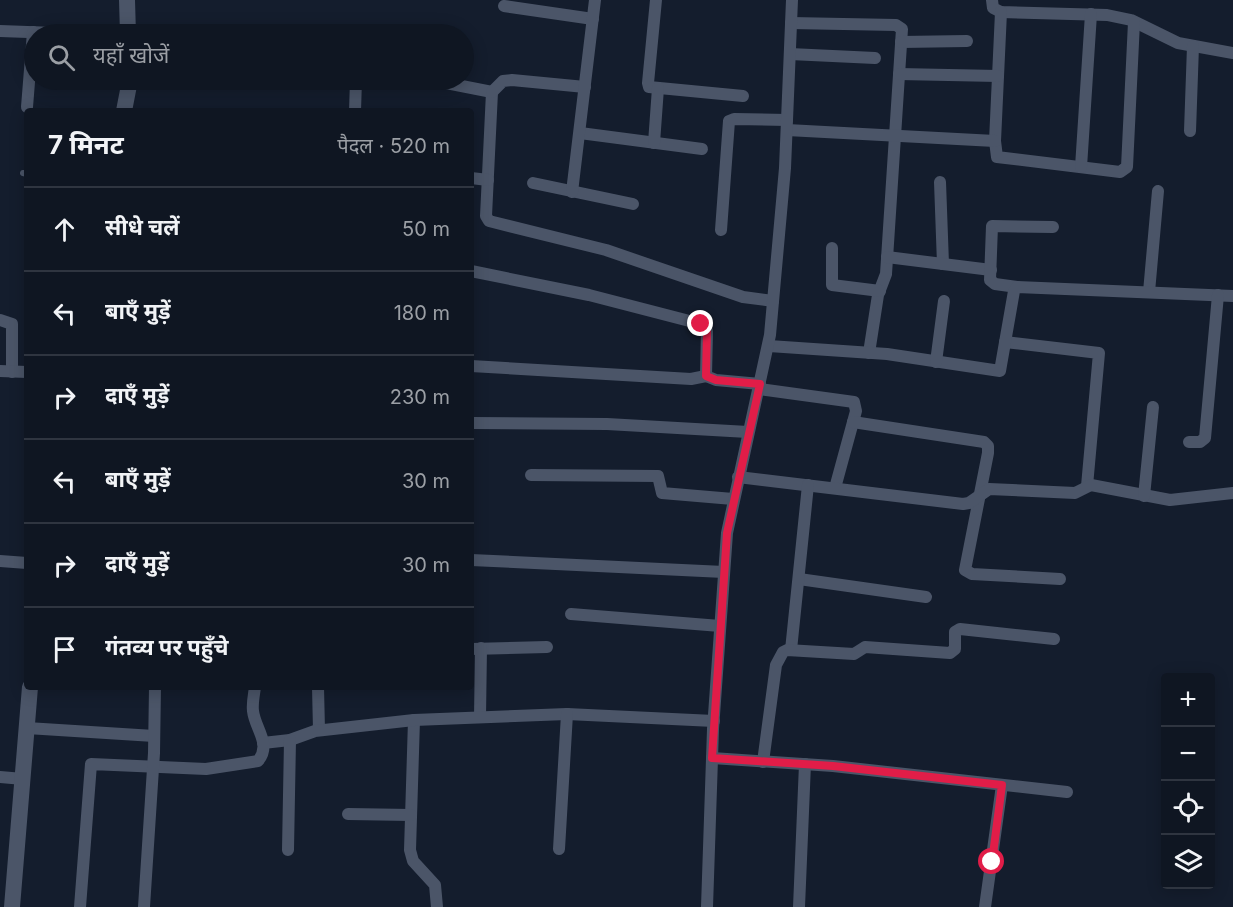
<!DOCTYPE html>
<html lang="hi">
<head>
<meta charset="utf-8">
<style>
	:root { --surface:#0f1622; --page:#181f2a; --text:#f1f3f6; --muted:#9b9fa5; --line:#2f3540 }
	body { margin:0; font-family:Inter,"Noto Sans Devanagari",sans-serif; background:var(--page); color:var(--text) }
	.controls { position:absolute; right:18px; bottom:18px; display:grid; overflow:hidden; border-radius:6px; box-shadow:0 3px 15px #0003 }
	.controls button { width:54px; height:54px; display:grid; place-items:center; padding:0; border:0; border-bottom:2px solid var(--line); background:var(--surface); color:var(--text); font:30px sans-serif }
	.stop { position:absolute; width:18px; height:18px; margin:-14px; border:4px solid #e11d48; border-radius:50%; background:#fff }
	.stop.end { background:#e11d48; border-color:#fff; box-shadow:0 2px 6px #0008 }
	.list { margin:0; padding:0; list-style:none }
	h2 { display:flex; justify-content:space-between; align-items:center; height:78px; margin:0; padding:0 24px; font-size:26px }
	h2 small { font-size:20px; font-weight:400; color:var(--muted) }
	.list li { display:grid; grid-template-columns:39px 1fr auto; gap:18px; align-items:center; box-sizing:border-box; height:84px; padding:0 24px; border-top:2px solid var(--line) }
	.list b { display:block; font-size:22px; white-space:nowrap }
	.list em { font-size:20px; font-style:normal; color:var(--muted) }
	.icon { flex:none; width:33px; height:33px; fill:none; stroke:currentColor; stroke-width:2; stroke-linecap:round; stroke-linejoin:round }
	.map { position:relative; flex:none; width:1233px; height:907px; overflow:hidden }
	.search { position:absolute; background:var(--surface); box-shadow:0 3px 15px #0003; left:24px; top:24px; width:450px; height:66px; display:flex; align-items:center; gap:15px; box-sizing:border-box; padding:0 21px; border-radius:33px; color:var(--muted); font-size:22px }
	.panel { position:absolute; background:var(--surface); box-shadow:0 3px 15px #0003; left:24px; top:108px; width:450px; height:582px; border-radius:6px }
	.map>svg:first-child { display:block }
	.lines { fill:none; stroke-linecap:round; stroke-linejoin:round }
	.service { stroke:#4b5568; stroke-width:6 }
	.minor { stroke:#4b5568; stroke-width:12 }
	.secondary { stroke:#4b5568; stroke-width:16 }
	.route { stroke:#e11d48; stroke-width:8 }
</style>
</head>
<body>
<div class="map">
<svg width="1233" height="907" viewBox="0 0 1233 907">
	<rect width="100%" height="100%" fill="#141d2d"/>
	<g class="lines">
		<!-- service -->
		<path class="service" d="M23,173l4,1"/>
		<!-- minor -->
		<g class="minor">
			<path d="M656,0l-8,83 1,4 94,9"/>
			<path d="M992,0l1,8 8,4 106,3 24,5 47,23 55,10"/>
			<path d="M504,6l89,13"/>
			<path d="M1001,12l-6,129 2,16 123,15 7,-5 7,-145"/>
			<path d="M791,23l105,2 6,4 -16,245 -8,21 -9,58"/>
			<path d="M0,31l83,3"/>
			<path d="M901,42l66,-1"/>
			<path d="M790,54l85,4"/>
			<path d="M899,74l99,2"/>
			<path d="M431,80l61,12 -6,124 3,5 117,29 137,47 30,4"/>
			<path d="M492,92l11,-11 9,-1 73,7"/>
			<path d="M27,107l6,-75"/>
			<path d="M355,111l1,-31"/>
			<path d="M787,130l208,11"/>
			<path d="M1190,131l3,-85"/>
			<path d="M580,133l122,16"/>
			<path d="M654,143l4,-55"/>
			<path d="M1081,167l10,-153"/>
			<path d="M471,178l17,2"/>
			<path d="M940,182l3,82"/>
			<path d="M533,183l100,21"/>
			<path d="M572,192l23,-192"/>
			<path d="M721,230l8,-109 5,-2 53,1"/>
			<path d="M832,248v37l48,6"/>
			<path d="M887,257l104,13"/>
			<path d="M471,271l118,24 112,29 6,7 -1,45 10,4 44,4"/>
			<path d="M1017,287l-22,-3 -5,-4 2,-54 61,1"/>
			<path d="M1149,292l9,-101"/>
			<path d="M0,320l12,4v48"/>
			<path d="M1005,342l94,11 -12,133"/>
			<path d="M769,346l118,8 113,17 14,-80 3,-4 216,9"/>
			<path d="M936,362l8,-61"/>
			<path d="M471,366l220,13 15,-3"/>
			<path d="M0,371l27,1"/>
			<path d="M759,389l95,13 2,9 -21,77"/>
			<path d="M853,422l131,20 4,4v7l-23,117 7,4 88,5"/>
			<path d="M471,423l136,1 141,8"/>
			<path d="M1189,442h11l5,-4 13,-143"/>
			<path d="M531,475l127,1 4,17 71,6"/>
			<path d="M738,477l225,27 6,-1 20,-14 86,4 16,-8 79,15 63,-7"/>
			<path d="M1144,496l9,-89"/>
			<path d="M471,560l253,12"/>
			<path d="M0,561l27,2"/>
			<path d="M799,579l127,18"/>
			<path d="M571,614l149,12"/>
			<path d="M471,649l76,-2"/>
			<path d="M791,650l17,-165"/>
			<path d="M318,687l1,43"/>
			<path d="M480,717l1,-69"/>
			<path d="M414,720l-4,130 3,11 22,24 2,22"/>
			<path d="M27,728l127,8"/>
			<path d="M263,743l27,-3 25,-9 99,-11 153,-6 147,7"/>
			<path d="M712,758l121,8 234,26"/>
			<path d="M763,762l13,-97 7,-13 4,-2 67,4 11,-7 85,6 5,-4v-17l5,-3 94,10"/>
			<path d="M0,777l23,2"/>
			<path d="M348,814l63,1"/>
			<path d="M559,849l8,-135"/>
			<path d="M288,850l2,-110"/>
			<path d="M80,907l11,-143 115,5 52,-8c14,-17 -3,-32 -5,-50 -1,-8 1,-16 2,-24"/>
			<path d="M144,907l10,-154 1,-66"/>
			<path d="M707,907l6,-178 14,-196 43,-198 15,-167 7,-168"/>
			<path d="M799,907l6,-143"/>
			<path d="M985,907l17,-122"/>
		</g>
		<!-- secondary -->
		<g class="secondary">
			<path d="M127,0l1,34"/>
			<path d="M124,111l6,-31"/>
			<path d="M12,907l18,-220"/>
		</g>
	</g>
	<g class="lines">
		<!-- route -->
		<path class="route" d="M701,324l6,7 -1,45 10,4 44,4 -33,149 -15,225 121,8 169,19 -10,77"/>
	</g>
</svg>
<div class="controls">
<button>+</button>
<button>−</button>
<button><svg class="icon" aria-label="locate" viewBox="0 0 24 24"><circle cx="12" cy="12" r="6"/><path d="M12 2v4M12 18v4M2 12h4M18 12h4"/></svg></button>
<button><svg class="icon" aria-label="layers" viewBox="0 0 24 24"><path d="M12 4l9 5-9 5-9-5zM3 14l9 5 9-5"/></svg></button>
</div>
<div class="stop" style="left:992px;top:862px"></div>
<div class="stop end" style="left:701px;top:324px"></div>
<div class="search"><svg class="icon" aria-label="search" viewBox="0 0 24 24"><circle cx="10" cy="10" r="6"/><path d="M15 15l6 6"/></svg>यहाँ खोजें</div>
<section class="panel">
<h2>7 मिनट<small>पैदल · 520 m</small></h2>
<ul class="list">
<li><svg class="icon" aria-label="ahead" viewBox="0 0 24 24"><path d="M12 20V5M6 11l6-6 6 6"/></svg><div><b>सीधे चलें</b></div><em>50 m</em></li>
<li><svg class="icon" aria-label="left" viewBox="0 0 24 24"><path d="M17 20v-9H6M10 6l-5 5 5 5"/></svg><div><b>बाएँ मुड़ें</b></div><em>180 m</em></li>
<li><svg class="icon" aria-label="right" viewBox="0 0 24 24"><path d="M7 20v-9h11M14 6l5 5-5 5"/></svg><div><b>दाएँ मुड़ें</b></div><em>230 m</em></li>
<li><svg class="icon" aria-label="left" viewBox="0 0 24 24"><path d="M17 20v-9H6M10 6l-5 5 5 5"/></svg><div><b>बाएँ मुड़ें</b></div><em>30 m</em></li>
<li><svg class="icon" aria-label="right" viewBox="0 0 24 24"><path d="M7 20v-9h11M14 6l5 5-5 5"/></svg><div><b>दाएँ मुड़ें</b></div><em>30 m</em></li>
<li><svg class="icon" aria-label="arrive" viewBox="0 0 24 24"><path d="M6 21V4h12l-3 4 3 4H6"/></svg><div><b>गंतव्य पर पहुँचे</b></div></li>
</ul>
</section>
</div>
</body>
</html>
